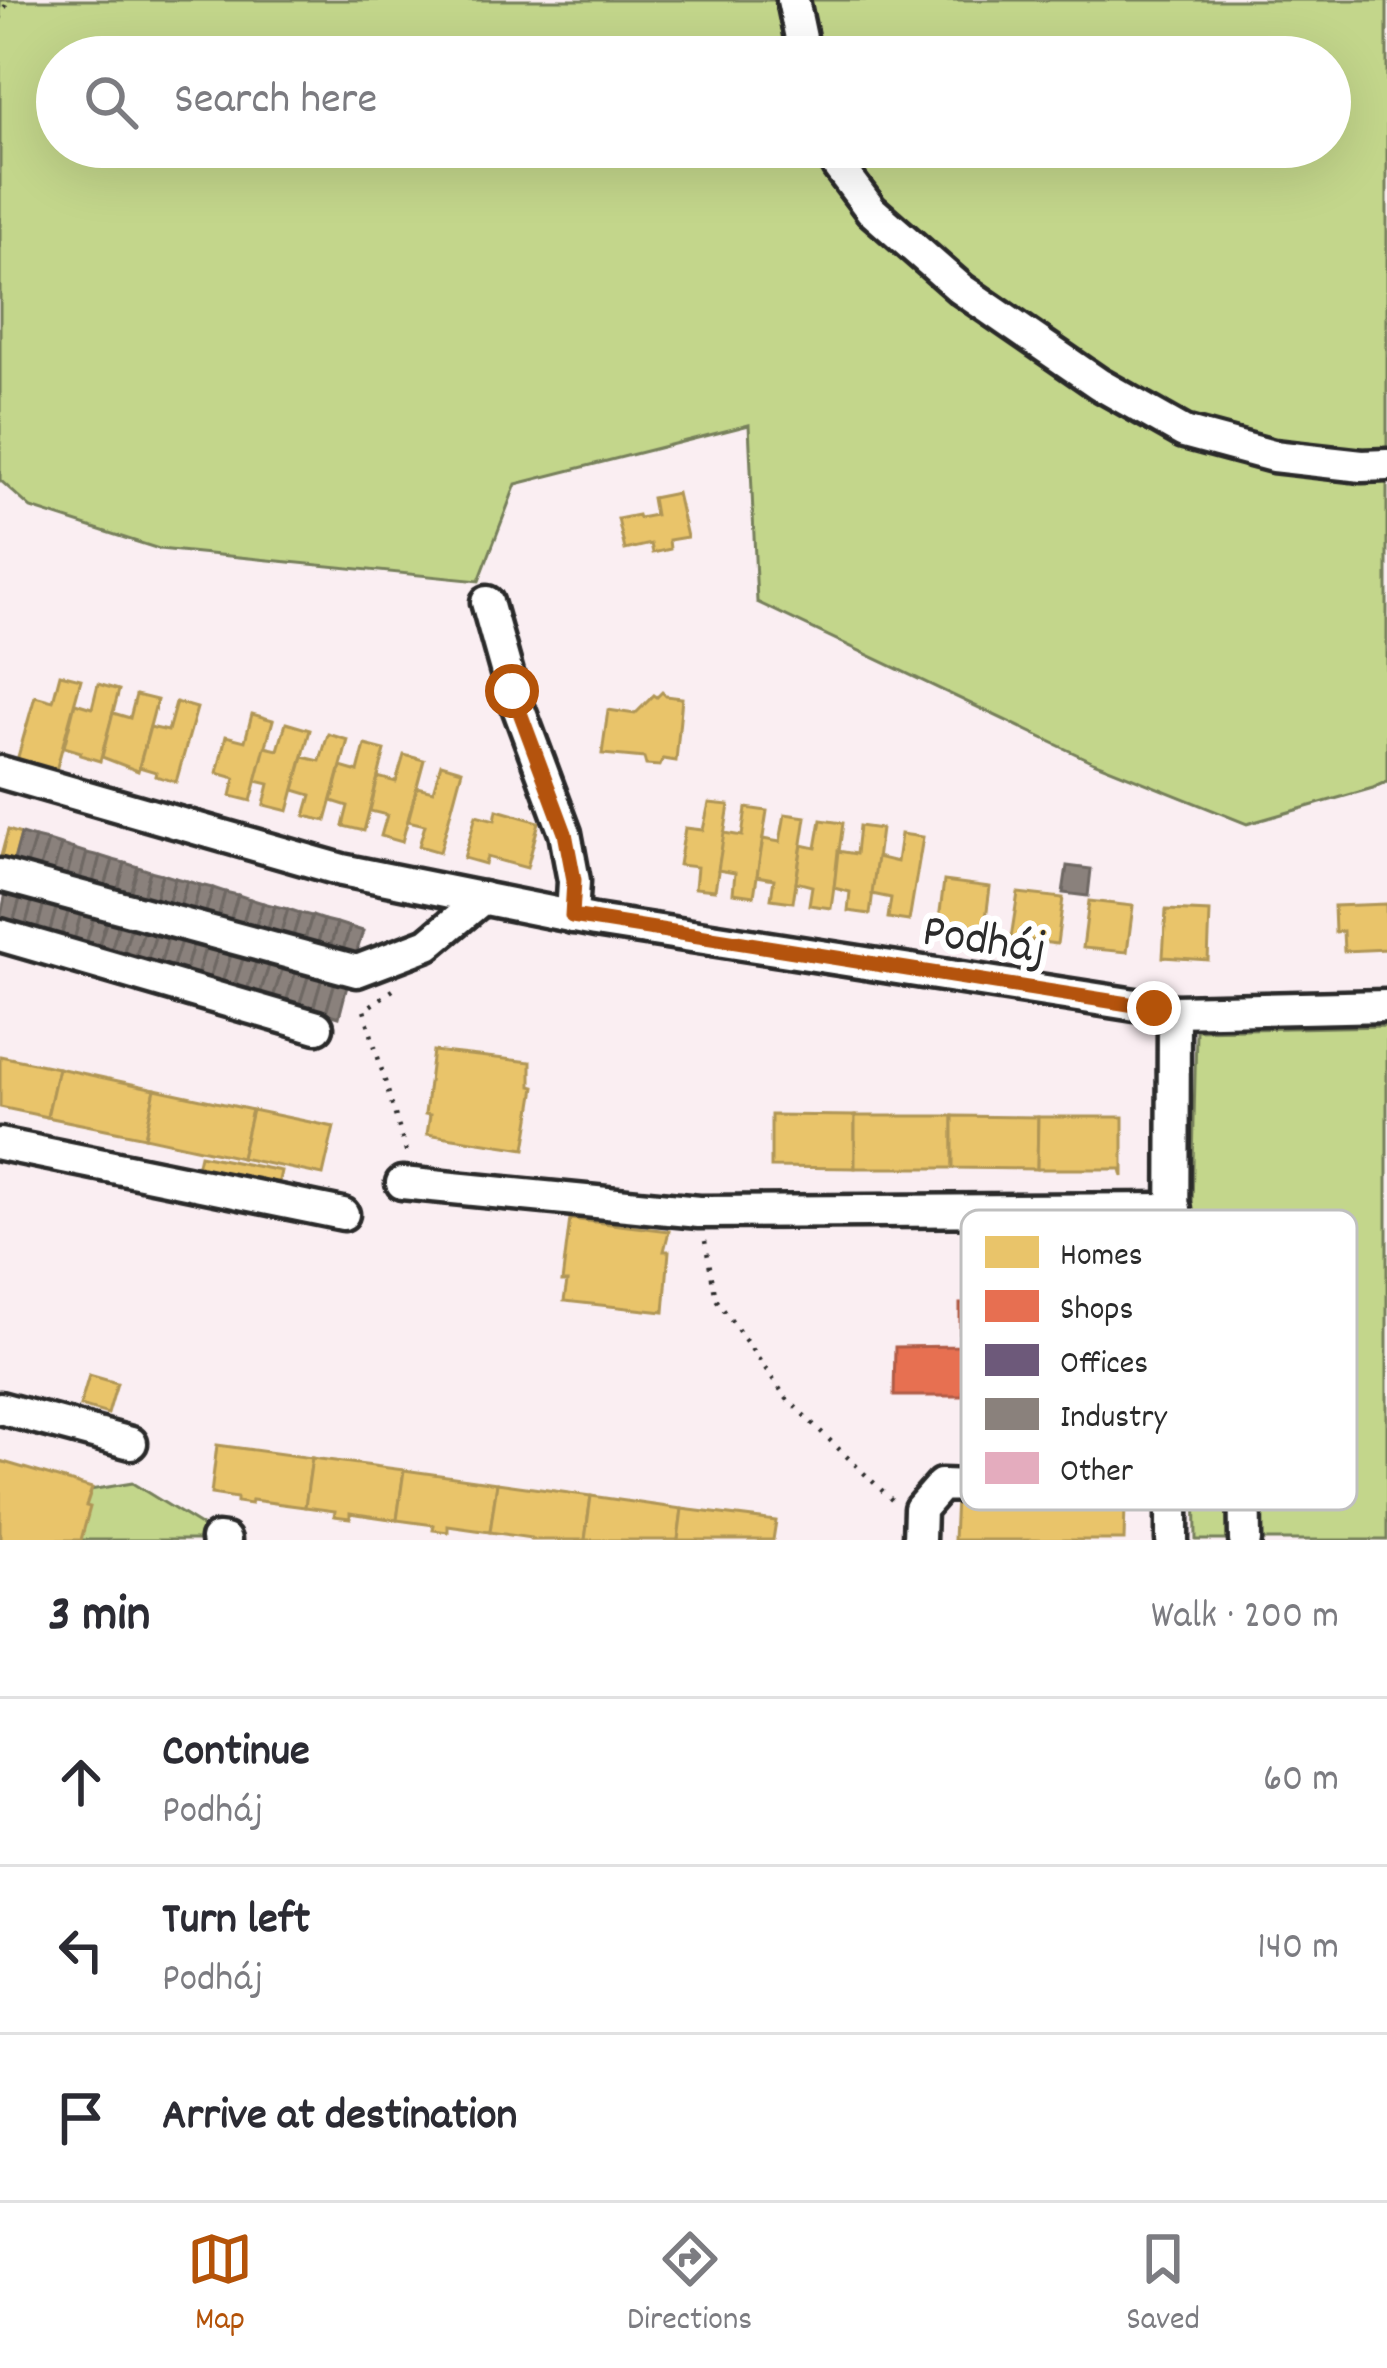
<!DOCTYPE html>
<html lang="en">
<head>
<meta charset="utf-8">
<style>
	:root { --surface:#fff; --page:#f2f2f3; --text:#2b2b33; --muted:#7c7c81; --line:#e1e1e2; --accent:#b45309 }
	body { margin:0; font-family:Dekko,sans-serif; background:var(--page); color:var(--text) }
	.stop { position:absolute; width:36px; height:36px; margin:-27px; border:9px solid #b45309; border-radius:50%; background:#fff }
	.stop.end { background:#b45309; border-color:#fff; box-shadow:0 3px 12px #0008 }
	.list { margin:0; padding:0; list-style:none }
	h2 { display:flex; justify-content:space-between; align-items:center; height:156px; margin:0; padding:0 48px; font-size:51px }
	h2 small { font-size:39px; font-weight:400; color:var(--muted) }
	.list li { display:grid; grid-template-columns:78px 1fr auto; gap:36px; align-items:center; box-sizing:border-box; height:168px; padding:0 48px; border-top:3px solid var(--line) }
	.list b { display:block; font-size:45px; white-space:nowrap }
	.list p { margin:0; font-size:39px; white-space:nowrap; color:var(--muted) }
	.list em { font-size:39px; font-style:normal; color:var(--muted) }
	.icon { flex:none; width:66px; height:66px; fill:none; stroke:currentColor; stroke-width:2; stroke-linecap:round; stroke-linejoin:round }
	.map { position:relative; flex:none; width:1387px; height:1540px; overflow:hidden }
	.search { position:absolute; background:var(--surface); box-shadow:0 12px 48px #0002; left:36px; right:36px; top:36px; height:132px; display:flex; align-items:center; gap:30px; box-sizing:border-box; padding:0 42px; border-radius:66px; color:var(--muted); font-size:45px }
	.sheet { height:660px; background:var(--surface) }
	nav { display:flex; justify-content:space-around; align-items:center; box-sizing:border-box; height:168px; border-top:3px solid var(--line); background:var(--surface); font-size:33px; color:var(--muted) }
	nav a { display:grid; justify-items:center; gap:6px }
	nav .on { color:var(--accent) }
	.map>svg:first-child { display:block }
	.green { fill:#c3d68b; stroke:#77805b; stroke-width:3; fill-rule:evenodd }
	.homes { fill:#e9c46a; stroke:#b09657; stroke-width:3 }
	.shops { fill:#e76f51; stroke:#af5b46; stroke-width:3 }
	.industry { fill:#8a817c; stroke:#6e6764; stroke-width:3 }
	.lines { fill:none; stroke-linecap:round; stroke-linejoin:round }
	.minor-casing { stroke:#2b2b2b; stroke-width:39 }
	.path { stroke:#2b2b2b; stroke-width:4.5; stroke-dasharray:3 9; stroke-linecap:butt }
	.minor { stroke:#fff; stroke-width:30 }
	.route { stroke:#b45309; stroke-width:15 }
	.labels { text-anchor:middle; stroke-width:12; stroke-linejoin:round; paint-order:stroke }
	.street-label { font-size:48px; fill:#2b2b2b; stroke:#fff }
	.key { fill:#fff; stroke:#bfbfbf; stroke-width:3 }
	.key-label { font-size:33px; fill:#2b2b2b }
</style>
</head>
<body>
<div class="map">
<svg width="1387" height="1540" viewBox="0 0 1387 1540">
	<rect width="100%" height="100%" fill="#faeef2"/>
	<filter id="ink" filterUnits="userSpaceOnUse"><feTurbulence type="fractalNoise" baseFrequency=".00833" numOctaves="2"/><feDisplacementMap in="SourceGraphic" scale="24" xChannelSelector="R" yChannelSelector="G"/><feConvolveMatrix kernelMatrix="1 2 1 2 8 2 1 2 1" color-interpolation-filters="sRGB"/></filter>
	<g filter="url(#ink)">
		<!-- green -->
		<g class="green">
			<path d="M0,0h1387v782l-14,6 -126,36 -154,-62 -336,-160 -8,-177 -233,59 -37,97 -320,-32 -128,-41 -31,-28zM57,57h1273v90h-1273z"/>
			<path d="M1387,1026v514h-191l-4,-331 4,-179z"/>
			<path d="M0,1469l84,22 48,-8 75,46v11h-207z"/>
		</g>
		<!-- homes -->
		<g class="homes">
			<path d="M677,493l10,44 -18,3 1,9 -17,4 -2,-9 -26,6 -7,-31 20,-4 1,3 16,-3 -3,-17z"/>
			<path d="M60,674l21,5 -26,95 -39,-10 19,-68 18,5z"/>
			<path d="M98,684l21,6 -19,71 -20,-6 1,-3 -17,-5 11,-44 17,5z"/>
			<path d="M662,692l4,4 16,2 -6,63 -13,-2 -3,7 -14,-1 -2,-7 -42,-4 6,-44 27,4 19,-19 3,2z"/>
			<path d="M136,695l21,5 -19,71 -36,-14 11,-44 17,5z"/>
			<path d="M176,702l21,6 -21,74 -21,-6 1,-4 -17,-5 11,-40 18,4z"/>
			<path d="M252,714l21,6 -22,81 -20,-5 4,-18 -18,-5 9,-37 19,5z"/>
			<path d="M286,723l24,7 -22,81 -24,-6 5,-21 -13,-3 9,-34 13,3z"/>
			<path d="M328,734l20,6 -22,81 -21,-5 6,-21 -17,-5 9,-33 17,4z"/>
			<path d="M365,745l20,5 -21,81 -21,-5 5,-20 -16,-5 9,-34 17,5z"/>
			<path d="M404,755l20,5 -22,82 -21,-6 6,-21 -17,-4 8,-34 18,5z"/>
			<path d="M441,764l21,6 -22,82 -21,-6 6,-21 -17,-4 9,-34 16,4z"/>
			<path d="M709,803l20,2 -14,85 -20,-2 2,-21 -18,-2 6,-37 18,2z"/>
			<path d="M746,808l21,3 -13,85 -21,-3 2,-20 -17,-3 6,-37 18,3z"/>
			<path d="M497,810l42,12 -12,46 -40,-11 -2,7 -21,-6 12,-43 19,5z"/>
			<path d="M785,814l21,3 -13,85 -22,-3 3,-20 -17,-3 6,-37 17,3z"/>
			<path d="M821,820l22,3 -12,85 -22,-3 3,-19 -16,-4 6,-37 14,3z"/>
			<path d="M859,826l22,3 -11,85 -22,-3 2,-19 -16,-4 4,-37 18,3z"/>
			<path d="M8,830l13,4 -8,30 -13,-4z"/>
			<path d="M901,834l22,3 -14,84 -21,-3 3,-20 -19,-4 5,-37 20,5z"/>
			<path d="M944,881l46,6 -6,47 -46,-7z"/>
			<path d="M1018,893l45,5 -6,46 -46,-6z"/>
			<path d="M1089,901l44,5 -6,46 -44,-4z"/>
			<path d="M1386,904l1,45 -43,2 -1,-20 -8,1 -1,-26z"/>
			<path d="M1166,910l44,2 -2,48 -45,-3z"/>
			<path d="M433,1051l98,11v24l4,1 -10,62 -98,-15 3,-19 -5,-1z"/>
			<path d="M0,1056l58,12 -11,49 -47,-10z"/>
			<path d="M58,1068l97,21 -10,48 -98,-20z"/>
			<path d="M155,1089l97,21 -11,48 -96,-21z"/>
			<path d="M252,1110l82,17 -11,48 -82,-17z"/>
			<path d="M771,1115l84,1v52l-84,-1z"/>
			<rect x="855" y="1116" width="98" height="52"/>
			<path d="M953,1116l85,1 -1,52 -84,-1z"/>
			<path d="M1038,1117h85v60l-2,-8h-84z"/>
			<path d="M200,1155l81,16 -3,14 -81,-17z"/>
			<path d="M570,1219l99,12 -5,20h5l-5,61 -100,-11 3,-19h-5z"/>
			<path d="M89,1375l28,8 -9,31 -28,-8z"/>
			<path d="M217,1445l95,13 -7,49 -53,-7 -1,4 -14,-2v-4l-26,-4z"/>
			<path d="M312,1458l92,12 -7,50 -47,-7v5l-16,-2 1,-5 -30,-4z"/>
			<path d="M0,1461l92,27 -6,18 4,1 -9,33h-81z"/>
			<path d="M404,1470l93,13 -7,49 -42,-6v6l-15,-2 1,-5 -37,-5z"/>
			<path d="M497,1483l94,13 -6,44h-54v-2l-41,-6z"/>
			<path d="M591,1496l91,13 -4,31h-93z"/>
			<path d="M956,1497l169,8 -1,35h-170z"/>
			<path d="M682,1509l94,12 -3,19h-95z"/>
		</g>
		<!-- shops -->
		<path class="shops" d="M960,1304h26l1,85 -24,-1v8h-69l1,-49 65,-1z"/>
		<!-- industry -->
		<g class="industry">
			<path d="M21,834l14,4 -9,30 -13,-4z"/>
			<path d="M35,838l13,3 -9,30 -13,-3z"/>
			<path d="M48,841l13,4 -8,30 -14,-4z"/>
			<path d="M61,845l13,4 -8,30 -13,-4z"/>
			<path d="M74,849l13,4 -8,30 -13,-4z"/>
			<path d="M87,853l13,3 -8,31 -13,-4z"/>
			<path d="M100,856l13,4 -9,30 -12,-3z"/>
			<path d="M113,860l12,3 -8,30 -13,-3z"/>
			<path d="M125,863l13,4 -9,30 -12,-4z"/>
			<path d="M1067,866l24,3 -3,27 -25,-3z"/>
			<path d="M138,867l12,4 -8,30 -13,-4z"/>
			<path d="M150,871l12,3 -8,30 -12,-3z"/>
			<path d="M162,874l13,4 -8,30 -13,-4z"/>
			<path d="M175,878l12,3 -8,30 -12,-3z"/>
			<path d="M187,881l13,4 -8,30 -13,-4z"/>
			<path d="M200,885l13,3 -9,30 -12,-3z"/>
			<path d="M7,888l15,4 -9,31 -13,-3z"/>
			<path d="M213,888l12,4 -8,30 -13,-4z"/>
			<path d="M22,892l12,3 -9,32 -12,-4z"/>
			<path d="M225,892l13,3 -9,30 -12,-3z"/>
			<path d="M34,895l11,4 -8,31 -12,-3z"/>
			<path d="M238,895l12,4 -9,30 -12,-4z"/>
			<path d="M45,899l13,3 -9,32 -12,-4z"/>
			<path d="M250,899l13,4 -9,29 -13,-3z"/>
			<path d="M58,902l12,4 -9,31 -12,-3z"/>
			<path d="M263,903l12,3 -9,30 -12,-4z"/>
			<path d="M70,906l12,3 -8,32 -13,-4z"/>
			<path d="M275,906l13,3 -9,30 -13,-3z"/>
			<path d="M82,909l13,4 -9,31 -12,-3z"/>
			<path d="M288,909l12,4 -9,30 -12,-4z"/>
			<path d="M95,913l13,4 -10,31 -12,-4z"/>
			<path d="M300,913l12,3 -9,30 -12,-3z"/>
			<path d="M312,916l12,4 -8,30 -13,-4z"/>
			<path d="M108,917l12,3 -9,31 -13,-3z"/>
			<path d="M120,920l12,4 -9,31 -12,-4z"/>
			<path d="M324,920l13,3 -8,30 -13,-3z"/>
			<path d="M337,923l13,4 -9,30 -12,-4z"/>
			<path d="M132,924l13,3 -10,32 -12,-4z"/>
			<path d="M145,927l12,4 -10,31 -12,-3z"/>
			<path d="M350,927l13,4 -9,30 -13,-4z"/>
			<path d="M157,931l12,3 -9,32 -13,-4z"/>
			<path d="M169,934l13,4 -10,31 -12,-3z"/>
			<path d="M182,938l12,3 -9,32 -13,-4z"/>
			<path d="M194,941l12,4 -9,31 -12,-3z"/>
			<path d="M206,945l13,4 -10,31 -12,-4z"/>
			<path d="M219,949l13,3 -10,31 -13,-3z"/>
			<path d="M232,952l12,4 -10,31 -12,-4z"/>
			<path d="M244,956l13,3 -10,32 -13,-4z"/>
			<path d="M257,959l13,4 -10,31 -13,-3z"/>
			<path d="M270,963l13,4 -10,31 -13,-4z"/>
			<path d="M283,967l13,4 -10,31 -13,-4z"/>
			<path d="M296,971l13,3 -10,32 -13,-4z"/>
			<path d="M309,974l13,4 -9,31 -14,-3z"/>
			<path d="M322,978l13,4 -9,31 -13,-4z"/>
			<path d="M335,982l12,4 -8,31 -13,-4z"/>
		</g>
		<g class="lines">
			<defs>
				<g id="minor">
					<path d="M793,0l12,57"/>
					<path d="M832,147l6,19 33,44 90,79 138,95 85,48 89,24 89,10 25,-1"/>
					<path d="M487,602l25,89 53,142 9,48 -2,36"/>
					<path d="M0,772l342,98 253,51 579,90 213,-5"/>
					<path d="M0,875l357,96 71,-27 55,-46"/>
					<path d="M0,935l317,92"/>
					<path d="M0,1144l343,70"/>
					<path d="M402,1183l297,29 476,-3"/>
					<path d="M0,1408l131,35"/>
					<path d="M1173,1456l71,3 1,81"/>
					<path d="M217,1539l8,1"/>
					<path d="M919,1540l1,-31 21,-24 231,8"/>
					<path d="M1172,1540l2,-529"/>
				</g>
			</defs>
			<!-- minor casing -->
			<use href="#minor" class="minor-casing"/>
			<!-- path -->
			<g class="path">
				<path d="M0,19l8,-19"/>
				<path d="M393,990l-29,20 43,145"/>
				<path d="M705,1241l11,58 71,100 108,104"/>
			</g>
			<!-- minor -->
			<use href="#minor" class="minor"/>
		</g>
	</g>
	<g class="lines" filter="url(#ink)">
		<!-- route -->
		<path class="route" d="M512,691l53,142 9,47 -2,36 582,92"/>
	</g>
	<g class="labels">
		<!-- street labels -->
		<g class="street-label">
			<text transform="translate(985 936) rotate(9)" y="17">Podháj</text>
		</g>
	</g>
	<!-- legend -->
	<rect x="961" y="1210" width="396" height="300" rx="18" class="key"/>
	<rect x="985" y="1236" width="54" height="32" fill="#e9c46a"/>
	<rect x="985" y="1290" width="54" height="32" fill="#e76f51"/>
	<rect x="985" y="1344" width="54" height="32" fill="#6d597a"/>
	<rect x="985" y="1398" width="54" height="32" fill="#8a817c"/>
	<rect x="985" y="1452" width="54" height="32" fill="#e4acbe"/>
	<g class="key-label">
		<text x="1060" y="1264">Homes</text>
		<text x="1060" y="1318">Shops</text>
		<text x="1060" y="1372">Offices</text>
		<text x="1060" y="1426">Industry</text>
		<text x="1060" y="1480">Other</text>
	</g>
</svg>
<div class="stop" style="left:512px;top:691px"></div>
<div class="stop end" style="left:1154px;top:1008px"></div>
<div class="search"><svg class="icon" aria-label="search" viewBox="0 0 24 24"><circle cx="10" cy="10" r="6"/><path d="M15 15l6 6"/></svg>Search here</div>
</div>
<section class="sheet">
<h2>3 min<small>Walk · 200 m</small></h2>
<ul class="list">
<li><svg class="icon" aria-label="ahead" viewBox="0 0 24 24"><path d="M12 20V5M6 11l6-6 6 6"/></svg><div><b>Continue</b><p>Podháj</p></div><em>60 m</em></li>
<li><svg class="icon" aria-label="left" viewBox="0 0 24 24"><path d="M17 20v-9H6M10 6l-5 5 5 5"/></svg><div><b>Turn left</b><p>Podháj</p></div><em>140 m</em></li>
<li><svg class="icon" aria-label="arrive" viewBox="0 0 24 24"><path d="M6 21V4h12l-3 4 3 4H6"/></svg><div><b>Arrive at destination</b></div></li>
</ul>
</section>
<nav>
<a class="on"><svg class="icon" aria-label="map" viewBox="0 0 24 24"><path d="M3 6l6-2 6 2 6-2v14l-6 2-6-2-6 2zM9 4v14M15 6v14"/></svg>Map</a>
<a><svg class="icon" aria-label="directions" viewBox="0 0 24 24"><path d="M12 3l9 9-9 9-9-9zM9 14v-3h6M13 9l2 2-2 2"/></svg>Directions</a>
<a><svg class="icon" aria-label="saved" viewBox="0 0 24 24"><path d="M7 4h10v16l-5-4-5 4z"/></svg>Saved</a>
</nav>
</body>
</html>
